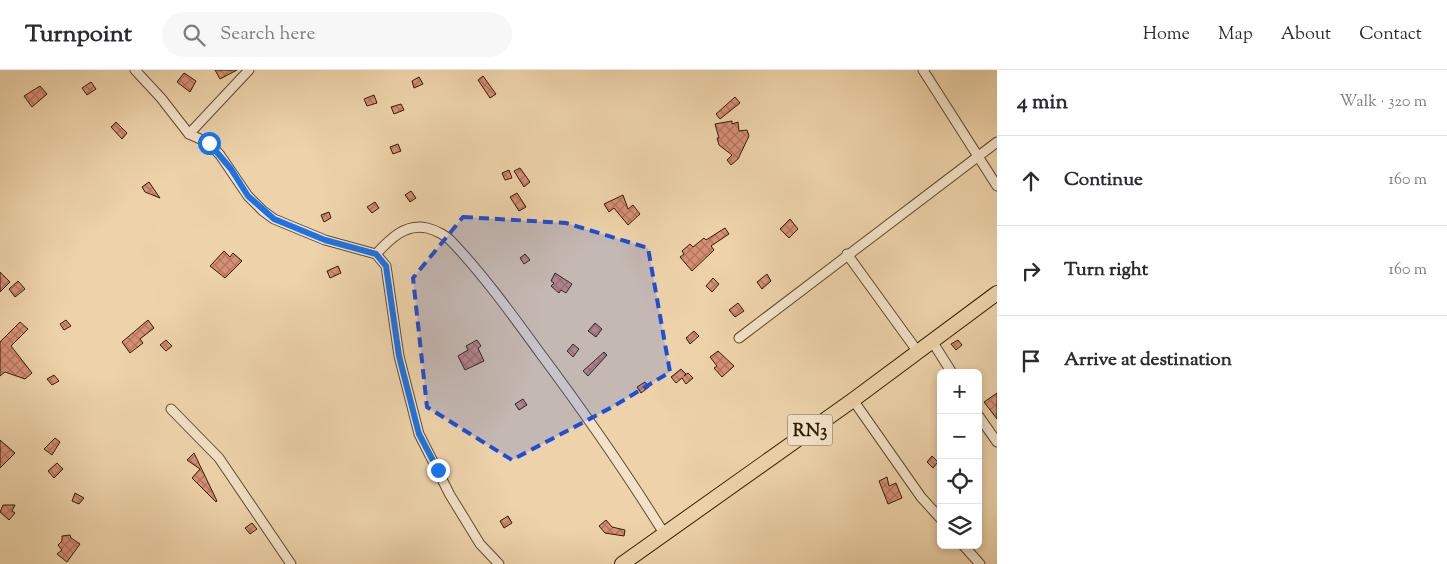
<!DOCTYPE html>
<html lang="en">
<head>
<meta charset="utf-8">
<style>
	:root { --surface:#fff; --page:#f7f7f7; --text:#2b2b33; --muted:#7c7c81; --line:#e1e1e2 }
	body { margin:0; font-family:"Sorts Mill Goudy",serif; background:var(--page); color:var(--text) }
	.controls { position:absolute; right:15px; bottom:15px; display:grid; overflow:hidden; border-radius:8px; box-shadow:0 2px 8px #0003 }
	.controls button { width:45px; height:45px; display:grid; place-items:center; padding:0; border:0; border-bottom:1px solid var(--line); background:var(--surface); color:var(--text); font:25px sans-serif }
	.stop { position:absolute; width:15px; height:15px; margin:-11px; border:4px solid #1a73e8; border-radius:50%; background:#fff }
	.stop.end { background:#1a73e8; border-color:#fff; box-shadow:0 1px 5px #0008 }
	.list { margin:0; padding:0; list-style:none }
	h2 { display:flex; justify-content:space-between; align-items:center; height:65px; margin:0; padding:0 20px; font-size:21px }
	h2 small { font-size:16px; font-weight:400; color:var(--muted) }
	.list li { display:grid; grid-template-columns:32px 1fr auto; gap:15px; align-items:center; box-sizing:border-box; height:90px; padding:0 20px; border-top:1px solid var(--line) }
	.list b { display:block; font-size:19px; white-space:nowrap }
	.list em { font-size:16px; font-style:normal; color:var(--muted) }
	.icon { flex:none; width:28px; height:28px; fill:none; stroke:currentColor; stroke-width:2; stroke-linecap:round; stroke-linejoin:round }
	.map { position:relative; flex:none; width:997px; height:494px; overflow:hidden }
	header { display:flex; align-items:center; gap:30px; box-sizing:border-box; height:70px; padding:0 25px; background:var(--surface); border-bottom:1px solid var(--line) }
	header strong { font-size:24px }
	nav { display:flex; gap:28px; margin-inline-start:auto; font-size:18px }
	.search { width:350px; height:45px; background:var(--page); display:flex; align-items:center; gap:12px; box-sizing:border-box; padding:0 18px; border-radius:28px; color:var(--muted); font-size:19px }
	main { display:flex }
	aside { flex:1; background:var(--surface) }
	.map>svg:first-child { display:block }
	.building { fill:url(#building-cross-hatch); stroke:#2f1e04 }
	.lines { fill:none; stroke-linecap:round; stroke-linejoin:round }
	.minor-casing { stroke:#5f4b2e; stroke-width:11 }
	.trunk-casing { stroke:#2f1e04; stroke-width:16 }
	.minor { stroke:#f4e2c8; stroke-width:9 }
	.trunk { stroke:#eed3aa; stroke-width:14 }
	.route { stroke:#1a73e8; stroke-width:6 }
	.marked { fill:#1d4ed8; fill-opacity:0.2; stroke:#1d4ed8; stroke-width:4; stroke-dasharray:10 6; stroke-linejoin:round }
	.labels { text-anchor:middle; stroke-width:5; stroke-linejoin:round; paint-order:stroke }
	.shield { fill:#f4e2c8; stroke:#6a593f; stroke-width:1 }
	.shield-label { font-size:18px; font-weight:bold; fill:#2f1e04 }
</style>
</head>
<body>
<header>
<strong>Turnpoint</strong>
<div class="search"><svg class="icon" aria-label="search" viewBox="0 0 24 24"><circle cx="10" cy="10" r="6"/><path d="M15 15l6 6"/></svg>Search here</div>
<nav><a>Home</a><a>Map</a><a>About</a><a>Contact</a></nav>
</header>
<main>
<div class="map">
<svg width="997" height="494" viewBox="0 0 997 494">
	<defs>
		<pattern id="building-cross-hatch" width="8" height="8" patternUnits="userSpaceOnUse" patternTransform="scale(1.25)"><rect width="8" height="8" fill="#d88f77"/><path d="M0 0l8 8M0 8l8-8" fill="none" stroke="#b0745f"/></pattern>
	</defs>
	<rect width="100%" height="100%" fill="#eed3aa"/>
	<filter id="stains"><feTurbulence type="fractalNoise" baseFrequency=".004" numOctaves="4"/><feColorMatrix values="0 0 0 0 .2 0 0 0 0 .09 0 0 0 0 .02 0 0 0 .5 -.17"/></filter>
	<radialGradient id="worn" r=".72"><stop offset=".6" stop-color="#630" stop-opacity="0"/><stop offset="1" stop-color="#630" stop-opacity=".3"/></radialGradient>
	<!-- building -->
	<g class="building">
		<path d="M215,0h22l-17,9z"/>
		<path d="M184,3l12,8 -6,11 -13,-10z"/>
		<path d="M483,6l13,18 -6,4 -12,-18z"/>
		<path d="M419,7l4,7 -9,4 -2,-7z"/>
		<path d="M91,12l5,7 -9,6 -5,-7z"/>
		<path d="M40,16l7,8 -15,13 -8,-11z"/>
		<path d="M374,25l3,8 -10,3 -3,-7z"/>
		<path d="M735,27l5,6 -20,16 -4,-5z"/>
		<path d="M401,34l3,6 -10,4 -3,-7z"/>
		<path d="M732,51v3l6,-2 1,9 8,-1 2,6 -11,23 -7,6 -4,-5 5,-5 -13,-10 -2,-7h2l-4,-14z"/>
		<path d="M116,52l11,11 -5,6 -11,-12z"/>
		<path d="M398,74l3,7 -8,3 -3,-7z"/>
		<path d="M520,98l10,14 -6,5 -10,-16z"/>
		<path d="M509,100l3,8 -7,2 -3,-7z"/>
		<path d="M149,112l11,16 -15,-6 -3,-5z"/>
		<path d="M411,121l5,7 -6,4 -5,-7z"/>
		<path d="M517,123l9,14 -7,4 -9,-14z"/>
		<path d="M623,125l5,14 5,-4 7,9 -12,11 -14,-17 -5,4 -5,-8z"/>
		<path d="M375,132l4,6 -7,5 -5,-6z"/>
		<path d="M329,142l2,6 -7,4 -3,-7z"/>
		<path d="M790,149l8,10 -9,9 -9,-9z"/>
		<path d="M725,158l4,6 -18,12 3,4 -22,21 -12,-14 4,-3 -2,-3 8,-7 3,3 11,-9 2,2z"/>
		<path d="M224,181l6,6 3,-4 9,8 -17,17 -15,-12z"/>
		<path d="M525,184l5,6 -6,4 -4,-6z"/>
		<path d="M338,196l3,7 -11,5 -3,-7z"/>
		<path d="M0,202l10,10 -10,10z"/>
		<path d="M555,203l17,11 -6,9 -5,-3 -2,3 -8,-7 3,-3 -3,-2z"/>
		<path d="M767,204l4,7 -9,8 -5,-7z"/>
		<path d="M713,208l6,6 -7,8 -6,-6z"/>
		<path d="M18,211l7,8 -10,8 -6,-8z"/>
		<path d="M738,233l6,8 -9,6 -6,-7z"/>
		<path d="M66,250l5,6 -7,4 -4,-6z"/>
		<path d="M148,250l6,8 -14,11 3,4 -13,10 -8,-11z"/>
		<path d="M20,252l8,7 -17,17 21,27 -7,6 -20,-7 -5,4v-34z"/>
		<path d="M595,253l7,6 -6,8 -8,-6z"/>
		<path d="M694,261l5,5 -9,8 -4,-6z"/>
		<path d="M166,270l6,6 -6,5 -6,-6z"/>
		<path d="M477,270l4,6 -3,2 6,13 -19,9 -7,-14 10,-6 -2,-4z"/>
		<path d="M958,270l4,5 -6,5 -5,-6z"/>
		<path d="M573,274l6,5 -6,8 -6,-6z"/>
		<path d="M718,281l16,15 -12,11 -8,-9 3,-2 -7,-9z"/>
		<path d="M604,282l3,3 -19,21 -5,-5z"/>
		<path d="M681,299l5,5 -2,2 4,-3 5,5 -7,6 -4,-6 -6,5 -5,-6z"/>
		<path d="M54,305l5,6 -7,4 -5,-6z"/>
		<path d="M645,312l4,5 -8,6 -4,-6z"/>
		<path d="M997,323v26l-13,-17z"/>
		<path d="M523,329l4,6 -8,5 -4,-6z"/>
		<path d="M55,368l5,4 -8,13 -8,-6z"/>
		<path d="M0,370l15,13 -15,15z"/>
		<path d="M194,383l23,48 -1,1 -24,-24 8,-9 -13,-9z"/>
		<path d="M932,386l6,6 -5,6 -6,-6z"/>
		<path d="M57,393l6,6 -9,9 -6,-7z"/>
		<path d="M887,407l2,9 7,-3 6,15 -14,6 -9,-23z"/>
		<path d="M75,423l9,5 -5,6 -7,-3z"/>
		<path d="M3,435h12l-3,6 3,2 -6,7 -9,-8z"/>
		<path d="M508,446l4,7 -8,5 -4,-7z"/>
		<path d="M606,450l6,7 13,3 -1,6 -19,-3 -6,-7z"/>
		<path d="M252,453l5,6 -7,5 -5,-6z"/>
		<path d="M70,465l1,3 9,6 -13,18 -10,-8 5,-4 -4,-5 4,-4v-5z"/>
	</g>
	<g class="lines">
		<defs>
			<g id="minor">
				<path d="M135,0l26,28 28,36 20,9 11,12 28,41 15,15 11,8 51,21 51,14 10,12 13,90 20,78 31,61 30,49 19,20"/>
				<path d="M923,0l74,116"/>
				<path d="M189,64l60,-64"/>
				<path d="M376,184c13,-14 29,-31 51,-26 9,2 20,8 26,15 32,34 60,73 87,110 44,59 86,119 125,182"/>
				<path d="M847,184l71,98"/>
				<path d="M739,268l258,-196"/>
				<path d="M932,271l20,32"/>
				<path d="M853,330l68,97 20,22"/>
				<path d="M171,339l48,49 72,106"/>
				<path d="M978,345l19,27"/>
				<path d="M963,475l17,19"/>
			</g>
			<path id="trunk" d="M622,494l231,-164 144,-107"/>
		</defs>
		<!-- minor casing -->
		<use href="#minor" class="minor-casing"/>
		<!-- trunk casing -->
		<use href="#trunk" class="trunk-casing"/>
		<!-- minor -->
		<use href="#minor" class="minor"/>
		<!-- trunk -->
		<use href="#trunk" class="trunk"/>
	</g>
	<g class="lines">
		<!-- route -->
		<path class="route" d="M209,73l22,26 17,27 26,23 51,21 51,14 10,12 13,90 20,78 19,36"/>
	</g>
	<!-- marked area -->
	<path class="marked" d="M463,147l103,6 82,25 22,124 -56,34 -102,54 -85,-53 -14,-129z"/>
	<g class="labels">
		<!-- shield labels -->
		<rect class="shield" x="787.5" y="344.5" width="45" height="31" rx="4"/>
		<g class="shield-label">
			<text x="810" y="366">RN3</text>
		</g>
	</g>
	<rect width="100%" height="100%" filter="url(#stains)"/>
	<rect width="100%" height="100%" fill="url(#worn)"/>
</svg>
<div class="controls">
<button>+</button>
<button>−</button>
<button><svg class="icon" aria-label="locate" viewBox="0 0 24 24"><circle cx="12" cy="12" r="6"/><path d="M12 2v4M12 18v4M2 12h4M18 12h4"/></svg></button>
<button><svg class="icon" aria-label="layers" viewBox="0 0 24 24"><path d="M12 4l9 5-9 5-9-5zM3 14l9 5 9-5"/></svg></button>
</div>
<div class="stop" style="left:209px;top:73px"></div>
<div class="stop end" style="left:438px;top:400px"></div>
</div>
<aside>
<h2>4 min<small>Walk · 320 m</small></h2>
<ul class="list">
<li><svg class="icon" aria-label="ahead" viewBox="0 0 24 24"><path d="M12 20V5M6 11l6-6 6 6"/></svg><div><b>Continue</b></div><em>160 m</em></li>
<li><svg class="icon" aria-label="right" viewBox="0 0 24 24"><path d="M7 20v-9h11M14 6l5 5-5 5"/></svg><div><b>Turn right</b></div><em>160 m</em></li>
<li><svg class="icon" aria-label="arrive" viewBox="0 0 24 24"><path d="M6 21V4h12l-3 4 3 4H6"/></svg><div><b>Arrive at destination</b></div></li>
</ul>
</aside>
</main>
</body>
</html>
